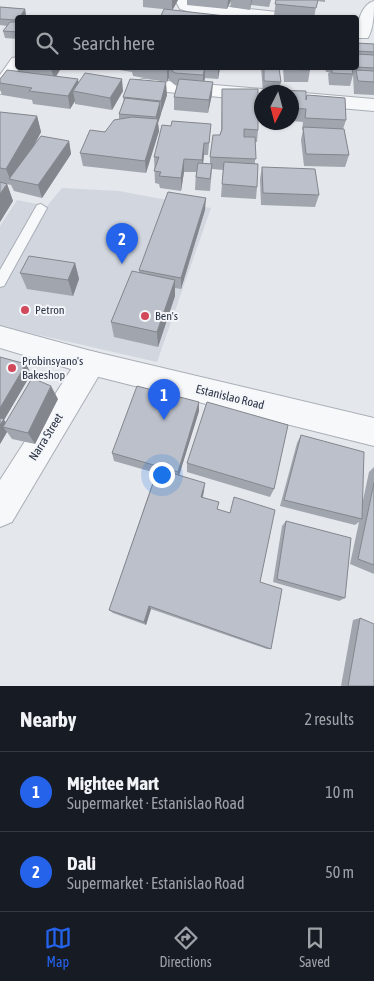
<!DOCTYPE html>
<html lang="en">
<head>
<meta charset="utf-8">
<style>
	:root { --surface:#171b24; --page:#242831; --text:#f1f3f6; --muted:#9ea1a6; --line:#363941; --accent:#2563eb }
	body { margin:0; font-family:"Asap Condensed",sans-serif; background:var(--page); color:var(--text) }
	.compass { position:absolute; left:254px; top:85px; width:45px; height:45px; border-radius:50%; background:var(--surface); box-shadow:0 1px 4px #0004; rotate:186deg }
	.you { position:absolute; left:161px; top:474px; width:18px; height:18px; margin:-12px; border:4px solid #fff; border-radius:50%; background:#1a73e8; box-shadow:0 0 0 8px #1a73e833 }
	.badge { display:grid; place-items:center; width:32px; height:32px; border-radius:50%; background:var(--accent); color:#fff; font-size:16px; font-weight:700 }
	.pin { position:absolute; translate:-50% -41px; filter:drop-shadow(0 1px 2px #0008) }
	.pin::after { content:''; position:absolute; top:26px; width:18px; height:15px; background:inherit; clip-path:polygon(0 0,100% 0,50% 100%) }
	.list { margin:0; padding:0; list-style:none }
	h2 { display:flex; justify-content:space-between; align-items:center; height:65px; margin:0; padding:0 20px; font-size:21px }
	h2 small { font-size:16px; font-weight:400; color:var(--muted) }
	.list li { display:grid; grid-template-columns:32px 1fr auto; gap:15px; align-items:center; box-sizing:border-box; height:80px; padding:0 20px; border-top:1px solid var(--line) }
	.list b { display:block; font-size:19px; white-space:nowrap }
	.list p { margin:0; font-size:16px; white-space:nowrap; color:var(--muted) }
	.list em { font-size:16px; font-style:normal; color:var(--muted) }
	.icon { flex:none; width:28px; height:28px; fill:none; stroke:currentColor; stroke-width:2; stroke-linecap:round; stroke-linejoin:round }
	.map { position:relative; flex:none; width:374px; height:686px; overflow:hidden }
	.search { position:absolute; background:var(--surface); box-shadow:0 1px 4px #0004; left:15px; right:15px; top:15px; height:55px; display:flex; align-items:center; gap:12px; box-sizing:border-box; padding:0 18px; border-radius:5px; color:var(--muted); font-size:19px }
	.sheet { height:225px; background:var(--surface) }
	nav { display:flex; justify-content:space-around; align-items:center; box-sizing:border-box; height:70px; border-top:1px solid var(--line); background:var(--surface); font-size:14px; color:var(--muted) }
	nav a { display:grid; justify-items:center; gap:2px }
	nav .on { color:var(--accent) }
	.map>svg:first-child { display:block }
	.built { fill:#d2d6de }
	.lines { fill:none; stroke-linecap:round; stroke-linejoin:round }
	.service-casing { stroke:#a9aeb7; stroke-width:2 }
	.minor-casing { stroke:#a9aeb7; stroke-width:2 }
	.tertiary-casing { stroke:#a9aeb7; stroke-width:2 }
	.service { fill:#f7f8fa; fill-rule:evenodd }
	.minor { fill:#f7f8fa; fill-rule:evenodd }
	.tertiary { fill:#f7f8fa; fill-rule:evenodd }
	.wall { fill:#a1a5ae }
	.shaded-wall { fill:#83868d }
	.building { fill:#bbc0ca; stroke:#83868d }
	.poi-dot { fill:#d1495b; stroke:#f4f6f9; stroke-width:2 }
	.labels { text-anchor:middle; stroke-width:4; stroke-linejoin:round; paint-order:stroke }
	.poi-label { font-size:12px; fill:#2b3445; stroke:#f4f6f9; text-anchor:start }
	.street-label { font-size:12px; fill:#2b3445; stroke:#f4f6f9 }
</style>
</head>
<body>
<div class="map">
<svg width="374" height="686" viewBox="0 0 374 686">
	<rect width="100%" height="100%" fill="#e4e7ec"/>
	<!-- built -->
	<path class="built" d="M62,188l57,3 92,17 -54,154 -157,-36v-100l17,-26 30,6z"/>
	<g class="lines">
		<defs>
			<path id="service" d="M41,204l6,4 -43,78 -4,1v-17l37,-65z"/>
			<g id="minor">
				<path d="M175,0h16l3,3 92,10 8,5c-37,0 -78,3 -114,-9z"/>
				<path d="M374,1c0,13 0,25 -6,37h-12c0,-12 5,-34 18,-37z"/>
				<path d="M18,57v11h5l-16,24 -7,2v-19l12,-17z"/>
				<path d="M143,79l119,10 8,3h-8v9l-126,-12 -2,-4 2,-4z"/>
				<path d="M291,92h1l82,7v12l-82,-7z"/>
				<path d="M91,351l10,3 4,9 -4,9 -89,150 -12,5v-47l81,-126z"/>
			</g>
			<path id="tertiary" d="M0,326l91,25 283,67v28l-283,-71 -91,-27z"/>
		</defs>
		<!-- service casing -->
		<use href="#service" class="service-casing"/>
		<!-- minor casing -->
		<use href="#minor" class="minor-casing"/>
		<!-- tertiary casing -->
		<use href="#tertiary" class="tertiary-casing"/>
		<!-- service -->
		<use href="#service" class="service"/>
		<!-- minor -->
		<use href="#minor" class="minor"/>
		<!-- tertiary -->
		<use href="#tertiary" class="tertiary"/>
	</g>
	<!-- wall -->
	<g class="wall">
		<path d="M143,0h35l-6,10 -29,-3z"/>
		<path d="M187,0h84l-2,7 -18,-2 -1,5 -20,-3 1,-6 -4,8 -40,-4z"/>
		<path d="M276,0h49v2l-8,-1 -3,17h-25l-15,-2z"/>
		<path d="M0,7l25,2 1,7 -8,2v21l-13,-1 -2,-7 4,-5 -7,-1z"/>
		<path d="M356,43l18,1v51l-20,-1 -1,-19 -3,11 -21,-1 -1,-11 1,-2h-3l-1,-4h31z"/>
		<path d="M18,60v8h43l-5,8 22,7 45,8 -11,19 -37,-6v-3l-5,8 -37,-5 -1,-4 -30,-5 -2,-5v-11l18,-8 -3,-8z"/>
		<path d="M107,68h113l-2,11 -13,-1 -1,3 8,13 -4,19 -34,-3v-13l3,-11 -2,-1 -6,-5v-2l-2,4 -34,-6 -1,-4z"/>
		<path d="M261,68h18l2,14 -2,8 27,1v9l1,-5 38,3 1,22 -3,9h1l5,26 -4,12 -41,-1 -3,-26 2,-10h-1l1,-8 -11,-1v-29h-29z"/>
		<path d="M283,68h27v2l-2,12h-24z"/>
		<path d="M222,89l36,41 -1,12h-2v21l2,24 -1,12 -35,-2 2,-27 -11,-1 -2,22 -15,-1 1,-18h-12l-3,19 -21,-3 -1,-4 -4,-1 -1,-26 17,-31 40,-2 -3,31h-4l-1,8 7,1v-7l11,-26z"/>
		<path d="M167,95l-9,28 1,8 -13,42 -63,-7 -3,-13 39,-34v-5l5,-12 -1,-5z"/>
		<path d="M262,101v17h-1z"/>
		<path d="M0,112l37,4 4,16 -7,14 35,-5 2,13 -29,44 -28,-7 -3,-6 -4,-1 6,17 -13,21z"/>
		<path d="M262,167l57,28 -4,12 -54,-2 -1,-26z"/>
		<path d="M205,210l-24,79 -6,-1v8l-17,51 -44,-10 -3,-15 28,-49v-3z"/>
		<path d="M75,263l4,16 -6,17 -46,-7 -7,-16z"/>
		<path d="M0,357l26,7 5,10 -27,46 2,3 52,-24 -23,45 -23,-5 -5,-7 -7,12z"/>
		<path d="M199,411l-20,64 25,16 -1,6 15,12 42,73 11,67h-4l-116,-40 -5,16 -33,-12 -4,-3 47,-137 -42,-12 -2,-8z"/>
		<path d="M301,435l61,70 7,-33 5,-5v107l-24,-10 9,-42 -4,3 -75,-19 17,-63z"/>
		<path d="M187,463l87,26 -4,8 -83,-25z"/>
		<path d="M286,521l59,77 -6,3 -66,-19 9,-56z"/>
		<path d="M360,618l14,68h-33l12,-66z"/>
	</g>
	<!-- shaded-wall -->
	<g class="shaded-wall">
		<path d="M172,0h6l-6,11z"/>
		<path d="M228,0h3l-4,9z"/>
		<path d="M251,0h1l-2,10z"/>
		<path d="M25,9l1,7 -1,2h-6z"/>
		<path d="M51,68h10l-7,12z"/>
		<path d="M168,68h4h-3v10l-2,4v-13z"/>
		<path d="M205,68v10l-2,10v-13z"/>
		<path d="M218,68h2l-2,11z"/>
		<path d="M78,79l2,13 -7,-1 2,10 -5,8 -2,-13z"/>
		<path d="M122,79l1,12 -11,19 -2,-12z"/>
		<path d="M166,82l1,13 -6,18v-12z"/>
		<path d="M213,82l-1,12 -4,19 1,-13z"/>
		<path d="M160,102l1,12 -3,9 1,8 -13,42 -1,-12 11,-35v-9z"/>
		<path d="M37,116l4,16 -26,48 -5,-1 -4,-10z"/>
		<path d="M69,141l2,13 -29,44 -4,-13z"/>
		<path d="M204,143v12l-2,17v-12z"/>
		<path d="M184,159v13l-3,19v-13z"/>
		<path d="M7,184l6,17 -13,21v-28z"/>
		<path d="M206,198l-1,12 -24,79v-11z"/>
		<path d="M75,263l4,16 -6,17 -5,-16z"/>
		<path d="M175,280v16l-17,51 -1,-15z"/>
		<path d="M26,364l5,10 -27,46 6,7h-7l4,5 -7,12v-36z"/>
		<path d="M51,386l7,13 -23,45 -7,-11z"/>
		<path d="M199,402v9l-21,68v-7z"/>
		<path d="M205,483l-1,8 -4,13 1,-7z"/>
		<path d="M149,606l2,3 -5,16 -2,-3z"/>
	</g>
	<!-- building -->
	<g class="building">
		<path d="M276,0h42l-2,8 -41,-4z"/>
		<path d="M0,7l25,2 -6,9h-1l-1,2 -17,-1z"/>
		<path d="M164,9l70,8 -74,1z"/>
		<path d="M10,22h8v10l-15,-1z"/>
		<path d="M356,43l18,1v8l-17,-1z"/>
		<path d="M356,54l18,1v13l-17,-1z"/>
		<path d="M157,68h11l-1,1z"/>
		<path d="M169,68h36l-2,7 -28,-2z"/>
		<path d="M264,68h15l2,14 -17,-1z"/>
		<path d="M286,68h24v2l-24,-1z"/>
		<path d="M332,68h20l1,6 -21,-1z"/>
		<path d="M7,70l71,9 -10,17 -39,-5 3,-3 -32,-5v-4z"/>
		<path d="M356,70l18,1v11l-16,-1z"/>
		<path d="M85,73l37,6 -12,19 -37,-7z"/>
		<path d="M130,79l36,3 -5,19 -38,-4z"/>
		<path d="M179,79l34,3 -4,18 -35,-3z"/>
		<path d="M222,89h36v41l-14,-1v8h11l1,22 -46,-2 3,-22h7l2,-6z"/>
		<path d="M263,90l43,1v9l1,-5 38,3 1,22 -41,-2 1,-9 -14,-1v-16h-29z"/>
		<path d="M125,98l35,4 -4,15 -37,-3z"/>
		<path d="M0,112l37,4 -31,53 -6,-1z"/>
		<path d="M132,117l26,2 -13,42 -65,-8 10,-23 15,2 9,-12z"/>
		<path d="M172,121l39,3 -2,19h-5l-2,17 -18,-1 -3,19 -22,-2 2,-4 -7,-1 5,-14h-5l8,-32 9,1z"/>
		<path d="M303,127l41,2 5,26 -43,-1z"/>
		<path d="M41,136l28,5 -31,44 -29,-6z"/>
		<path d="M224,162l34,2 -1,23 -35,-3z"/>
		<path d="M198,163l14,1 -2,15 -14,-2z"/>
		<path d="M262,167l53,2 4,26 -56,-2z"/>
		<path d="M0,182l7,2 -7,10z"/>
		<path d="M168,192l38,6 -25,80 -42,-8z"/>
		<path d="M29,256l46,7 -7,17 -48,-7z"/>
		<path d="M132,271l43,9 -18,52 -46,-10z"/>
		<path d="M0,357l26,7 -26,44z"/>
		<path d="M32,378l19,8 -23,47 -25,-6z"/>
		<path d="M137,386l62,16 -21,70 -66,-19z"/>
		<path d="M207,402l81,23 -14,64 -87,-26z"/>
		<path d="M0,418l4,1 -4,6z"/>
		<path d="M301,435l63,17 -2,67 -78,-19z"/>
		<path d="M158,469l47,14 -4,14 18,5 -2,7 13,4 4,-16 41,13 -15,72 22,7 -11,60 -122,-43 -5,16 -35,-12z"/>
		<path d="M374,483v82l-16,-6z"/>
		<path d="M286,521l65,17 -6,60 -68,-19z"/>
		<path d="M360,618l14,6v62h-26z"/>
	</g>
	<!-- markers -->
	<g class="poi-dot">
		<circle cx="25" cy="310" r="5"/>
		<circle cx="145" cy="316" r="5"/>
		<circle cx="12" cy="368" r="5"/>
	</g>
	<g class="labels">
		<!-- poi labels -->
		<g class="poi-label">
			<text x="35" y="314">Petron</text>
			<text x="155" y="320">Ben's</text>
			<text x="22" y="365">Probinsyano's<tspan x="22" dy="14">Bakeshop</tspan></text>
		</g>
		<!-- street labels -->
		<g class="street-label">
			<text transform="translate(230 397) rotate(14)" y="4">Estanislao Road</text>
			<text transform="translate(46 437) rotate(-58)" y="4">Narra Street</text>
		</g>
	</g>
</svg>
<svg class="compass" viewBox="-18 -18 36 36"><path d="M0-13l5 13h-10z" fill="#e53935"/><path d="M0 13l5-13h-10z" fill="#9ea1a6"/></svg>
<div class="you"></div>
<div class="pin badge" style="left:164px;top:420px">1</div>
<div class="pin badge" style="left:122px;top:264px">2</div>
<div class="search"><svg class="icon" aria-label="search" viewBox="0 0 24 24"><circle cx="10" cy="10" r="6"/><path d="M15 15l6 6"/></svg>Search here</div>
</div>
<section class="sheet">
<h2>Nearby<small>2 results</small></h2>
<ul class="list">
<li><span class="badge">1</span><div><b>Mightee Mart</b><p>Supermarket · Estanislao Road</p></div><em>10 m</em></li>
<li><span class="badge">2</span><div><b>Dali</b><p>Supermarket · Estanislao Road</p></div><em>50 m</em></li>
</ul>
</section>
<nav>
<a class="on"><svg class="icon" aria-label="map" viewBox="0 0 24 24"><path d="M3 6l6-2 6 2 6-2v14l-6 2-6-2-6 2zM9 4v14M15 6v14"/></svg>Map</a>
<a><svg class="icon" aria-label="directions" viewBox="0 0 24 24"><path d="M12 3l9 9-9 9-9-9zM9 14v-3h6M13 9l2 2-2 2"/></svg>Directions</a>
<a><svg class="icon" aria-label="saved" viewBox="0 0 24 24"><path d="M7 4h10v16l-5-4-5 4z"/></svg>Saved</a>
</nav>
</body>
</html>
